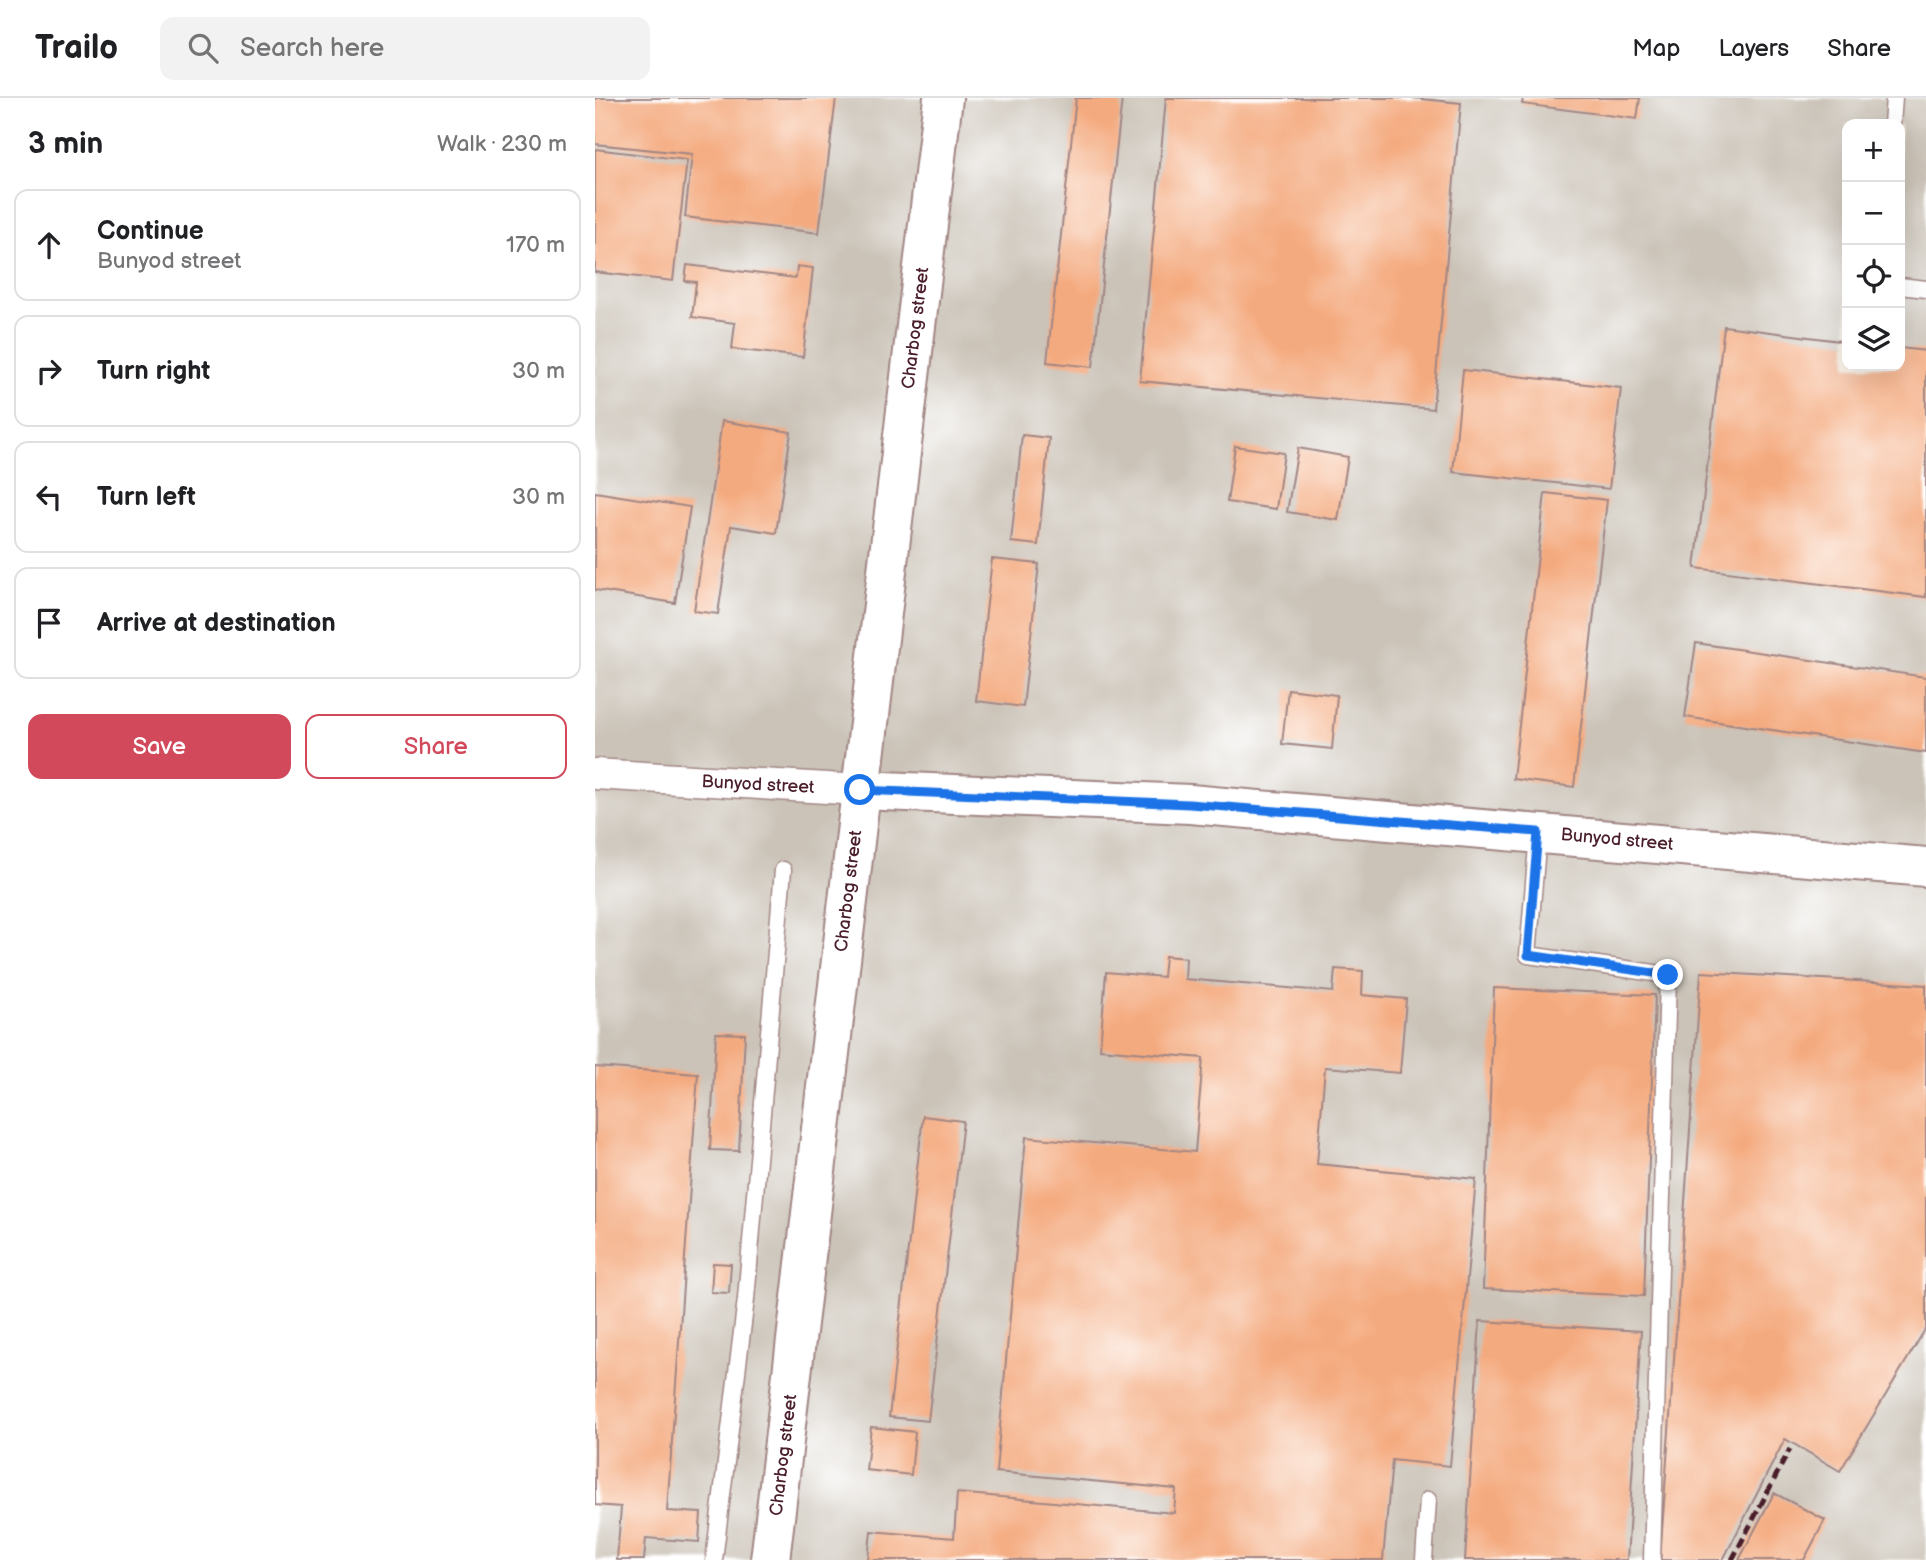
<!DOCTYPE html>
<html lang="en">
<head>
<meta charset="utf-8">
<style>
	:root { --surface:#fff; --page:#f2f2f2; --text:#202124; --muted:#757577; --line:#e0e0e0; --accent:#d1495b }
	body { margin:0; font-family:"Balsamiq Sans",sans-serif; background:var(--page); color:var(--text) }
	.controls { position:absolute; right:21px; top:21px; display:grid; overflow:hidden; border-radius:14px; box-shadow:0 7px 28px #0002 }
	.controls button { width:63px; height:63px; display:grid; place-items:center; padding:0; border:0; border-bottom:2px solid var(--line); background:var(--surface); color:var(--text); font:35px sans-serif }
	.stop { position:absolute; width:21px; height:21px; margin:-16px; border:5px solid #1a73e8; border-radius:50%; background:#fff }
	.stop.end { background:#1a73e8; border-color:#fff; box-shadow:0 2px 7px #0008 }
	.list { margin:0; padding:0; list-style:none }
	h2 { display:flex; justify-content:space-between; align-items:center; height:91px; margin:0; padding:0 28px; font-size:30px }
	h2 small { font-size:23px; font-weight:400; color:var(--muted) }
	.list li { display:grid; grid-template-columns:46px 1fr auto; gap:21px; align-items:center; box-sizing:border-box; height:112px; margin:0 14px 14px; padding:0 14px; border:2px solid var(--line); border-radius:14px }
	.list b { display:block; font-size:26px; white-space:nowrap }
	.list p { margin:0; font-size:23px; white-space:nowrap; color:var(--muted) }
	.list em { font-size:23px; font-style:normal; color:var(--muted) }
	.actions { display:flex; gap:14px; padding:21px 28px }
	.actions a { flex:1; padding:16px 0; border:2px solid var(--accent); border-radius:14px; text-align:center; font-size:24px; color:var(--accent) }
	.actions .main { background:var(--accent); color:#fff }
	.icon { flex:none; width:38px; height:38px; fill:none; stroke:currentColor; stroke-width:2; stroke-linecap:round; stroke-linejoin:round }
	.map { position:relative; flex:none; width:1331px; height:1462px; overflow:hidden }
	header { display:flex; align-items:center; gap:42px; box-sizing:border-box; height:98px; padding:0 35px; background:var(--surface); border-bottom:2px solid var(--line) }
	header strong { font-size:33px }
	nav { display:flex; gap:38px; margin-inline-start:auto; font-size:24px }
	.search { width:490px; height:63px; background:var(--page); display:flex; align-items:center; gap:18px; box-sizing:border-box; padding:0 24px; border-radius:14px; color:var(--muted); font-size:26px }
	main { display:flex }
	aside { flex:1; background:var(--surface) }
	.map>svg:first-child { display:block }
	.industrial { fill:#cbc3b8; fill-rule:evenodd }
	.building { fill:#f4aa7f }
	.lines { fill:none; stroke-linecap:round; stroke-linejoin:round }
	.lane-casing { stroke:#a18684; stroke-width:19 }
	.street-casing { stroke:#a18684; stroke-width:33 }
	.secondary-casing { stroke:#a18684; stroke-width:42 }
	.lane { stroke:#fff; stroke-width:16 }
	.street { stroke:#fff; stroke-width:30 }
	.secondary { stroke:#fff; stroke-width:38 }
	.rail { stroke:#4a1f2b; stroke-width:5; stroke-dasharray:10 5; stroke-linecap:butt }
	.route { stroke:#1a73e8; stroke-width:9 }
	.labels { text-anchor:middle; stroke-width:5; stroke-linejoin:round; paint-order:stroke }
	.street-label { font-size:18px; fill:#4a1f2b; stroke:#fff }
</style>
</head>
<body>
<header>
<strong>Trailo</strong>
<div class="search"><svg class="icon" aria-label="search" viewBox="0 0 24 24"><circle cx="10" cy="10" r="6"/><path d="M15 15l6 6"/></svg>Search here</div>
<nav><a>Map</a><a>Layers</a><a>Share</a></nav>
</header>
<main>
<aside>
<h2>3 min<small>Walk · 230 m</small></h2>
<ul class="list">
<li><svg class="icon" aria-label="ahead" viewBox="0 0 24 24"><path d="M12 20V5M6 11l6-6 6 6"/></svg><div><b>Continue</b><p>Bunyod street</p></div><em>170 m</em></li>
<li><svg class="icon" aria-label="right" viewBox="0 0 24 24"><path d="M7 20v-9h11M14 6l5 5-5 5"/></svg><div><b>Turn right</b></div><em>30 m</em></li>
<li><svg class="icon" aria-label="left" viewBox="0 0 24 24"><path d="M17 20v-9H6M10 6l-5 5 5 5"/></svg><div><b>Turn left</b></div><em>30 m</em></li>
<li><svg class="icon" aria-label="arrive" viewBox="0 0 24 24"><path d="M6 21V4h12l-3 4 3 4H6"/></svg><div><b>Arrive at destination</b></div></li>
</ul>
<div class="actions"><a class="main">Save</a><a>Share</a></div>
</aside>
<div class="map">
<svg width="1331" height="1462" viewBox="0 0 1331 1462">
	<rect width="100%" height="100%" fill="#fff"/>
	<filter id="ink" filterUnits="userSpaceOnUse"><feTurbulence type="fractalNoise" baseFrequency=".0143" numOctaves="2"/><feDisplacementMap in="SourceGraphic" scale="14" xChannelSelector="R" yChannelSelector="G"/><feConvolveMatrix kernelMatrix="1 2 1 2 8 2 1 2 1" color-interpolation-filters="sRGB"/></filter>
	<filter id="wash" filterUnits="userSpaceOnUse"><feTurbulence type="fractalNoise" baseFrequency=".00686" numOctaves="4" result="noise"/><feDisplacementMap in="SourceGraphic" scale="28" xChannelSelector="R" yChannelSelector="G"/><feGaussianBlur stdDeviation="1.57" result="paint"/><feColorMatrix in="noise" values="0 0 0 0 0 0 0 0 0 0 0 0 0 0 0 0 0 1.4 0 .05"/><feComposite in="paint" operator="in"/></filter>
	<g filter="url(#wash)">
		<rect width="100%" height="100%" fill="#f8eddd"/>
		<!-- industrial -->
		<path class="industrial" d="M0,0h1331v1462h-1331zM1252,26h53v242h-53z"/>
		<g id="blocks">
			<!-- building -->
			<g class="building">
				<path d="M0,0h241l-17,135 -134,-16 7,-63 -97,-10z"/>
				<path d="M481,0h46l-29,269 -46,-5z"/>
				<path d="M571,0h246l49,5 -28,306 -293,-28z"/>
				<path d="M928,0h117l-3,21 -115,-15z"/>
				<path d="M0,51l92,11 -14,121 -78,-9z"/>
				<path d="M92,167l109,13 1,-12 16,2 -10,89 -71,-8 3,-26 -43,-6 4,-35 -11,-1z"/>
				<path d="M1129,228l123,16v24h53v-18l26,3v246l-231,-29z"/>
				<path d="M868,272l158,18 -12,101 -156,-17z"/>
				<path d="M127,323l69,11 -15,101 -45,-7 -13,88 -24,-3z"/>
				<path d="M427,337l27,3 -11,107 -27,-3z"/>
				<path d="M640,348l49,7 -8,56 -49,-7z"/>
				<path d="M703,350l50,9 -10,63 -51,-8z"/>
				<path d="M0,394l95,15 -15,96 -80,-13z"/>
				<path d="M950,395l62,7 -33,287 -61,-8z"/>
				<path d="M397,461l47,5 -16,143 -47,-6z"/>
				<path d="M1101,545l230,34v76l-241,-36z"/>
				<path d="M693,591l49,6 -5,54 -50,-5z"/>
				<path d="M570,858l21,2 -1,21 148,13 2,-23 28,2 -1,24 44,4 -6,74 -75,-6 -8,97 159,15 -26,287 -58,-6 -9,100h-515l3,-29 83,7 3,-45 217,20 2,-24 -180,-17 30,-335 169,15 8,-94 -103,-9 6,-77 57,5z"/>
				<path d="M1106,874l225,13v343l-86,143 -55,-32 -62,121h-63z"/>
				<path d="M899,890l161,7 -11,301 -161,-7z"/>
				<path d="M121,935l29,1 -6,117 -29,-1z"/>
				<path d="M0,969l103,7 -31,437 34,2 -2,29 -53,-4 -2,22h-27l4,-53 -26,-2z"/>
				<path d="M328,1018l40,5 -35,300 -39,-4z"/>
				<path d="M118,1165l18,1 -2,29 -18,-1z"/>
				<path d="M885,1223l161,10 -14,229h-162z"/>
				<path d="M276,1329l44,5 -4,43 -45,-5z"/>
				<path d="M1179,1395l51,27 -21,40h-65z"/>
			</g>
		</g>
	</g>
	<g filter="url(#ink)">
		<use href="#blocks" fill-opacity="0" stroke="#a18684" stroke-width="2"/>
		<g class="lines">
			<defs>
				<g id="lane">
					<path d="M1297,26l2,-26"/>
					<path d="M1305,188l26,3"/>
					<path d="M943,736l-10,121 140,20 -16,585"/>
					<path d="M119,1462l32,-261 37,-429"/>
					<path d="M829,1462l4,-60"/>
				</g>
				<path id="street" d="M0,676l265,16"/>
				<g id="secondary">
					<path d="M265,692l330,14 736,63"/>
					<path d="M175,1462l173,-1462"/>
				</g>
			</defs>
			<!-- lane casing -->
			<use href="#lane" class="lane-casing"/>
			<!-- street casing -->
			<use href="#street" class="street-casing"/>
			<!-- secondary casing -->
			<use href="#secondary" class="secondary-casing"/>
			<!-- lane -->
			<use href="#lane" class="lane"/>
			<!-- street -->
			<use href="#street" class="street"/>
			<!-- secondary -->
			<use href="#secondary" class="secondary"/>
			<!-- rail -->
			<path class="rail" d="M1137,1462l58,-111"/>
		</g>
	</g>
	<g class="lines" filter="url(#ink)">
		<!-- route -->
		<path class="route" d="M265,692l329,14 349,28 -10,123 140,20"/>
	</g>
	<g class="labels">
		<!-- street labels -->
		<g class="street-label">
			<text transform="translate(320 230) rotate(-83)" y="6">Charbog street</text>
			<text transform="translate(163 686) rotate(3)" y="6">Bunyod street</text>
			<text transform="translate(1022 741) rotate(5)" y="6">Bunyod street</text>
			<text transform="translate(253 793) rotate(-83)" y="6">Charbog street</text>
			<text transform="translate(188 1357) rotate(-83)" y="6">Charbog street</text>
		</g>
	</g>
</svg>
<div class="controls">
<button>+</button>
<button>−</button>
<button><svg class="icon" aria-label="locate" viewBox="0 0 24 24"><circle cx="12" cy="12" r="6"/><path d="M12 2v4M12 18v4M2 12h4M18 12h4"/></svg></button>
<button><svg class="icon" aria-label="layers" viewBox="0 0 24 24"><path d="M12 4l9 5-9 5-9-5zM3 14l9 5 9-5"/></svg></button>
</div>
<div class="stop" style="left:265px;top:692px"></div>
<div class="stop end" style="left:1073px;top:877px"></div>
</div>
</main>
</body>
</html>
